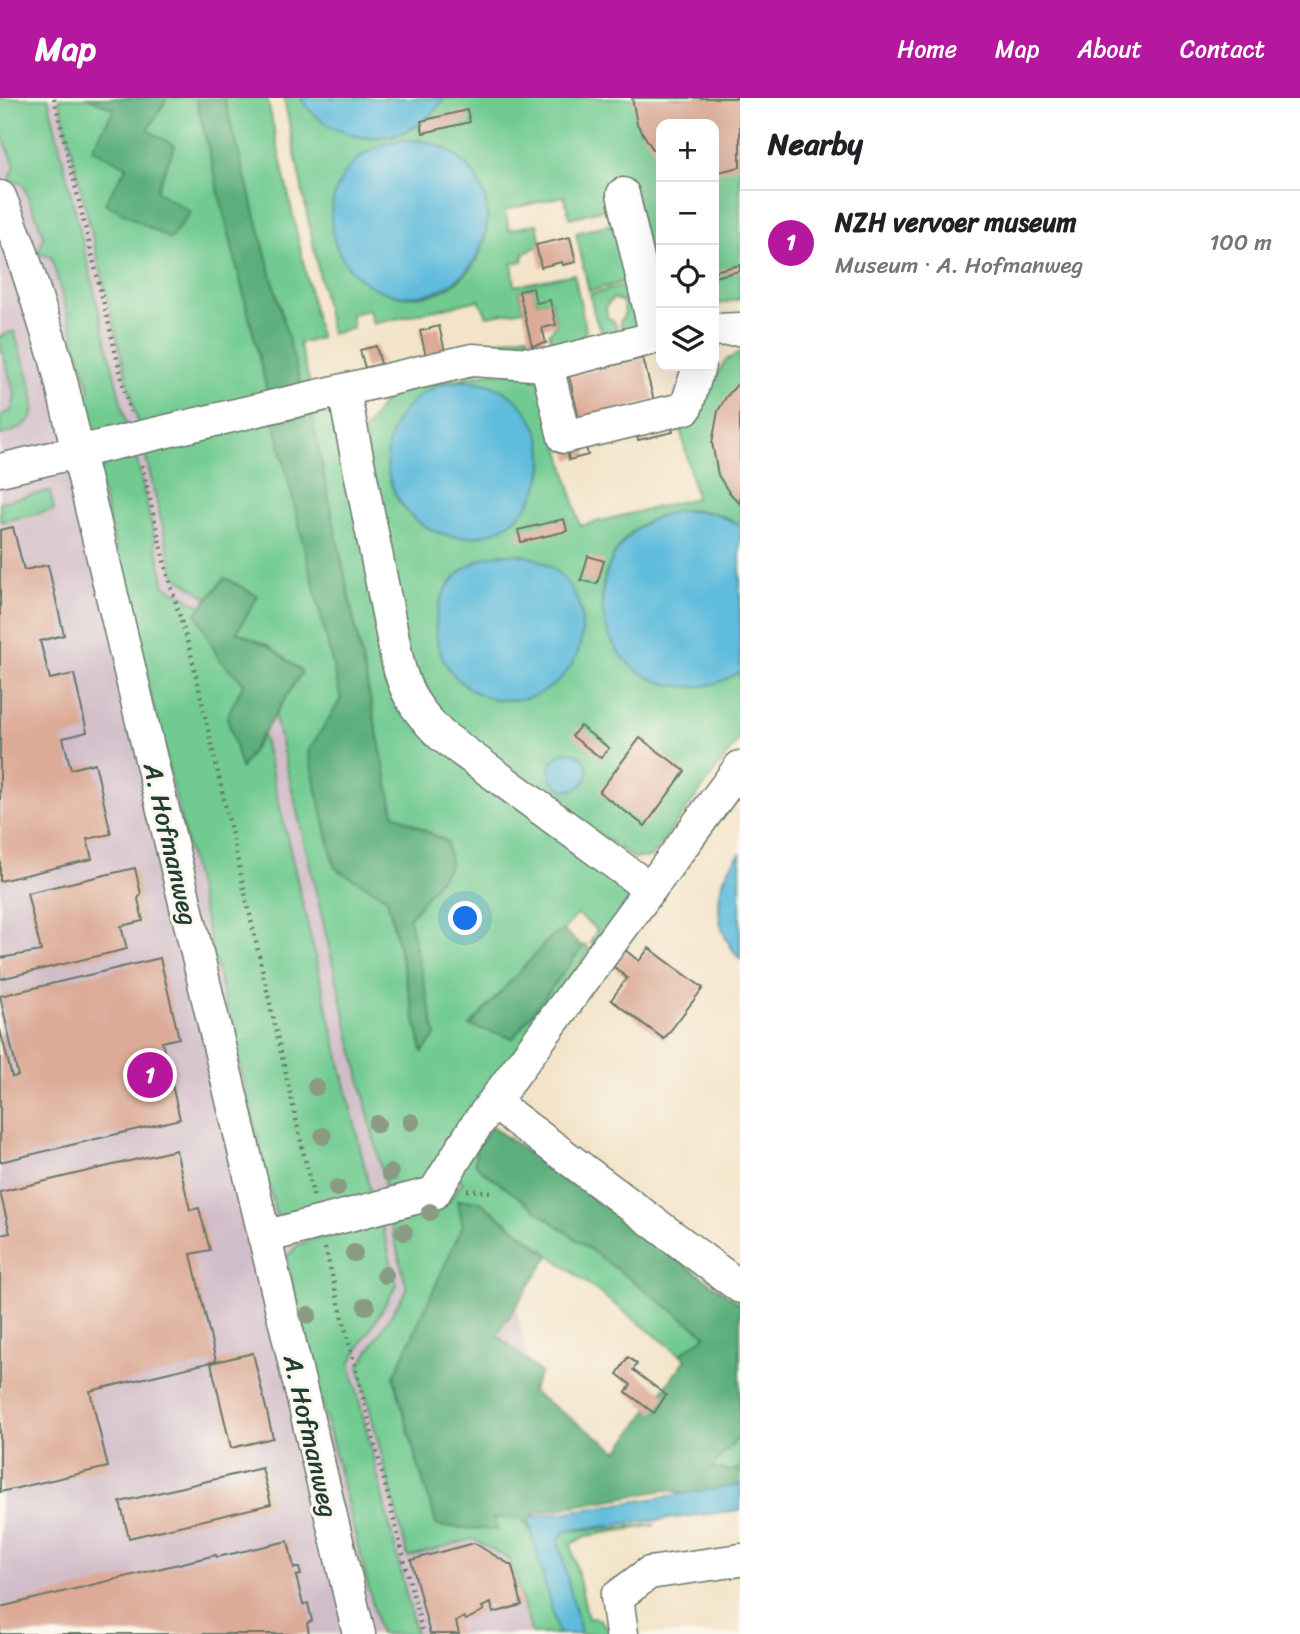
<!DOCTYPE html>
<html lang="en">
<head>
<meta charset="utf-8">
<style>
	:root { --surface:#fff; --page:#f2f2f2; --text:#202124; --muted:#757577; --line:#e0e0e0; --accent:#b5179e }
	body { margin:0; font-family:Sriracha,sans-serif; background:var(--page); color:var(--text) }
	.controls { position:absolute; right:21px; top:21px; display:grid; overflow:hidden; border-radius:14px; box-shadow:0 7px 28px #0002 }
	.controls button { width:63px; height:63px; display:grid; place-items:center; padding:0; border:0; border-bottom:2px solid var(--line); background:var(--surface); color:var(--text); font:35px sans-serif }
	.you { position:absolute; left:466px; top:821px; width:24px; height:24px; margin:-18px; border:5px solid #fff; border-radius:50%; background:#1a73e8; box-shadow:0 0 0 10px #1a73e833 }
	.badge { display:grid; place-items:center; width:46px; height:46px; border-radius:50%; background:var(--accent); color:#fff; font-size:23px; font-weight:700 }
	.pin { position:absolute; translate:-50% -50%; border:4px solid #fff; box-shadow:0 2px 7px #0006 }
	.list { margin:0; padding:0; list-style:none }
	h2 { display:flex; justify-content:space-between; align-items:center; height:91px; margin:0; padding:0 28px; font-size:30px }
	h2 small { font-size:23px; font-weight:400; color:var(--muted) }
	.list li { display:grid; grid-template-columns:46px 1fr auto; gap:21px; align-items:center; box-sizing:border-box; height:105px; padding:0 28px; border-top:2px solid var(--line) }
	.list b { display:block; font-size:26px; white-space:nowrap }
	.list p { margin:0; font-size:23px; white-space:nowrap; color:var(--muted) }
	.list em { font-size:23px; font-style:normal; color:var(--muted) }
	.icon { flex:none; width:38px; height:38px; fill:none; stroke:currentColor; stroke-width:2; stroke-linecap:round; stroke-linejoin:round }
	.map { position:relative; flex:none; width:740px; height:1536px; overflow:hidden }
	header { display:flex; align-items:center; gap:42px; box-sizing:border-box; height:98px; padding:0 35px; background:var(--accent); color:#fff }
	header strong { font-size:33px }
	nav { display:flex; gap:38px; margin-inline-start:auto; font-size:24px }
	main { display:flex }
	aside { flex:1; background:var(--surface) }
	.map>svg:first-child { display:block }
	.industrial { fill:#d1bdc9 }
	.green { fill:#71cb91; stroke:#488462; stroke-width:2; fill-rule:evenodd }
	.forest { fill:#5caf7b; stroke:#3e7658; stroke-width:2 }
	.water { fill:#5ebcdc; stroke:#3e7c88; stroke-width:2 }
	.building { fill:#dcaa97 }
	.lines { fill:none; stroke-linecap:round; stroke-linejoin:round }
	.minor-casing { stroke:#697768; stroke-width:35 }
	.path { stroke:#697768; stroke-width:4.5; stroke-dasharray:2 5; stroke-linecap:butt }
	.minor { stroke:#fff; stroke-width:32 }
	.tree { fill:#8a9b84 }
	.labels { text-anchor:middle; stroke-width:6; stroke-linejoin:round; paint-order:stroke }
	.street-label { font-size:26px; fill:#1f3d34; stroke:#fbf7ec }
</style>
</head>
<body>
<header>
<strong>Map</strong>
<nav><a>Home</a><a>Map</a><a>About</a><a>Contact</a></nav>
</header>
<main>
<div class="map">
<svg width="740" height="1536" viewBox="0 0 740 1536">
	<rect width="100%" height="100%" fill="#fbf7ec"/>
	<filter id="ink" filterUnits="userSpaceOnUse"><feTurbulence type="fractalNoise" baseFrequency=".0143" numOctaves="2"/><feDisplacementMap in="SourceGraphic" scale="14" xChannelSelector="R" yChannelSelector="G"/><feConvolveMatrix kernelMatrix="1 2 1 2 8 2 1 2 1" color-interpolation-filters="sRGB"/></filter>
	<filter id="wash" filterUnits="userSpaceOnUse"><feTurbulence type="fractalNoise" baseFrequency=".00686" numOctaves="4" result="noise"/><feDisplacementMap in="SourceGraphic" scale="28" xChannelSelector="R" yChannelSelector="G"/><feGaussianBlur stdDeviation="1.57" result="paint"/><feColorMatrix in="noise" values="0 0 0 0 0 0 0 0 0 0 0 0 0 0 0 0 0 1.4 0 .05"/><feComposite in="paint" operator="in"/></filter>
	<g filter="url(#wash)">
		<rect width="100%" height="100%" fill="#f3e4c9"/>
		<!-- industrial -->
		<path class="industrial" d="M0,0h220l262,1059 80,350 -16,26 38,101h-584z"/>
		<!-- green -->
		<g class="green">
			<path d="M0,0h48l80,333 -25,5 -15,-9 -6,-26 8,-11 -39,-133 -13,-4 6,-17 -22,-53 -13,-3 6,-15 -15,-34z"/>
			<path d="M59,0h137l72,296 -129,34z"/>
			<path d="M224,0h43l53,240 -21,5 11,41 -9,2z"/>
			<path d="M284,0h16l53,38 18,2 25,-3 17,-7 10,-7 21,-23h296v201l-26,6v-181h-53v128l-16,4 -17,-81 -16,5 4,26 -46,12 -6,-22 -59,14 4,20 28,-6 4,20 -17,10 -1,7 -11,2 3,23 59,-12 12,56 -9,16 -23,5 -56,3 -2,-13 31,-6 5,11 19,-2 -2,-11 7,-8 -6,-25 -14,3 -4,-15 -13,3 5,19 -37,6 -8,-16 -106,24 -4,-14 -18,4 2,14 -22,6zM419,42c110,27 75,168 -18,156 -10,-1 -20,-9 -29,-14 -7,-4 -16,-7 -22,-13 -11,-12 -12,-24 -15,-39 -1,-9 -4,-18 -2,-27 1,-11 7,-19 13,-28 17,-26 42,-36 73,-35z"/>
			<path d="M610,126l16,12 9,43 -46,12 -13,-58z"/>
			<path d="M636,185l4,41 -5,7 -12,4 -3,-13 5,-9 -2,-11 -10,-4 -7,8 1,11 8,6 3,12c-23,5 -24,-25 -28,-41z"/>
			<path d="M14,233c5,19 26,68 18,85 -6,12 -20,16 -32,19v-20l11,-4 4,-16 -15,-51v-8z"/>
			<path d="M740,254v173c-23,-15 -51,-19 -77,-10 -19,6 -36,18 -46,35 -52,82 41,171 123,122v66l-90,120h-17l-197,-140 -21,-25 -52,-260 28,-42 97,-18 35,-1 17,9 20,68 20,77 116,-28 -15,-67 11,-12 33,-58zM469,283c28,5 39,11 56,34 5,7 12,14 15,22 16,49 -27,104 -79,100 -99,-7 -99,-151 8,-156zM517,456c19,4 32,11 45,25 67,71 -49,171 -111,92 -30,-37 -13,-93 29,-111 12,-5 25,-5 37,-6z"/>
			<path d="M335,304l56,268 245,221 -41,55 -5,-3 7,-13 -19,-16 -15,16 -12,7 -80,88 42,13 70,-91 2,-2 5,5 -169,230 -34,14 -113,-481 28,-41 -33,-26 -32,-14 21,-36 -33,-18 -17,20 -33,-22 -32,-130 130,-30 68,283 -33,53 27,116 52,29 35,154 14,-16 -27,-116 41,-54 -3,-23 -53,-28 -84,-406z"/>
			<path d="M134,349l31,139 36,20 -4,8 22,44 26,25 -3,84 21,-32 109,463 -78,21 -18,-4 -178,-740c9,-17 18,-23 36,-28z"/>
			<path d="M50,393l4,19 -54,12v-20z"/>
			<path d="M480,1037l-1,33 228,167 -27,19 -201,-153 -22,-1 6,25 -69,152 24,88 19,61 60,4 -4,-12h29l10,13 26,103h-26l-20,-68 -5,-8 -34,-19 -65,18 -49,-190 48,-78 -17,-69 58,-18 15,-20 -10,-9z"/>
			<path d="M381,1124l16,63 -47,78 66,271h-36l-94,-376 12,-13 15,-6z"/>
			<path d="M740,1337v33l-8,3 -21,-3z"/>
			<path d="M655,1427l-69,11 -15,8 17,74 11,1 15,15h-33l-23,-94 7,-9z"/>
		</g>
		<!-- forest -->
		<g class="forest">
			<path d="M89,0h78l-19,32 27,16 -19,45 35,21 -21,27 -65,-36 22,-37 -35,-17 22,-40z"/>
			<path d="M196,0h28l77,288 -33,8z"/>
			<path d="M310,310l84,406 53,28 3,23 -41,54 27,116 -13,17 -36,-154 -52,-30 -27,-116 33,-53 -68,-283z"/>
			<path d="M225,480l33,18 -21,36 32,14 33,26 -61,96 -14,-52 17,-33 -25,-24 -23,-46z"/>
			<path d="M563,832l20,17 -70,91 -43,-12 81,-89z"/>
			<path d="M491,1028l249,178v131l-29,33 21,3 8,-3v26l-52,6 -8,-8 -15,-2 -131,23 4,15 -6,3 -11,-13h-27l3,12 -60,-4 -19,-61 -24,-88 69,-152 -6,-25 22,1 70,55 -52,79 44,38 -10,18 87,60 68,-92 -6,-5 26,-19 -227,-167 -4,-5 1,-14z"/>
		</g>
		<!-- water -->
		<g class="water">
			<path d="M300,0h144c-33,54 -110,51 -144,0z"/>
			<circle cx="409" cy="120" r="78"/>
			<circle cx="465" cy="361" r="78"/>
			<path d="M681,412l33,3 26,12v147c-19,12 -39,17 -61,14 -100,-12 -105,-155 2,-176z"/>
			<circle cx="509" cy="529" r="73"/>
			<circle cx="569" cy="673" r="19"/>
			<path d="M740,756v105c-28,-31 -28,-74 0,-105z"/>
			<path d="M740,1387v25l-175,21 -7,9 23,94h-23l-30,-116z"/>
		</g>
		<g id="blocks">
			<!-- building -->
			<g class="building">
				<path d="M632,0h108v69l-26,6v-49h-53v32l-9,-8 -15,-24z"/>
				<path d="M467,12l3,12 -47,11 -2,-12z"/>
				<path d="M570,139l6,25 -13,3 -1,-3 -21,5 -5,-22z"/>
				<path d="M740,167v6l-26,6v-6z"/>
				<path d="M533,190l3,15 14,-3 6,25 -14,3 4,15 -14,3 -13,-55z"/>
				<path d="M439,228l6,25 -19,5 -6,-25z"/>
				<path d="M376,248l5,18 -16,4 -5,-18z"/>
				<path d="M643,260l11,43 -75,18 -10,-43z"/>
				<path d="M740,283v123l-12,-13 -10,-16 -6,-32 6,-32 8,-14z"/>
				<path d="M671,325l2,9 -35,8 -2,-8z"/>
				<path d="M586,349l2,8 -19,5 -2,-9z"/>
				<path d="M564,421l3,12 -46,11 -3,-12z"/>
				<path d="M13,429l11,43 24,-5 16,70 -24,6 10,38 24,-5 13,58 -24,6 8,31 24,-6 16,71 -24,5 5,20 -92,22v-351z"/>
				<path d="M588,458l16,5 -7,23 -16,-4z"/>
				<path d="M580,628l29,22 -8,10 -29,-22z"/>
				<path d="M640,640l45,33 -40,55 -46,-34z"/>
				<path d="M135,770l6,26 -3,5 5,22 -22,5 6,23 -127,30v-21l41,-7 -14,-58z"/>
				<path d="M649,850l54,40 -39,51 -53,-39 16,-22 -14,-12 12,-16 14,11z"/>
				<path d="M160,860l19,80 -17,4 18,77 -180,43v-133l12,48 6,-1 -18,-80z"/>
				<path d="M176,1052l14,60 9,-2 11,42 -19,4 25,107 -126,30 18,76 -108,25v-257l10,-2 -10,-41z"/>
				<path d="M253,1255l20,85 -42,10 -20,-85z"/>
				<path d="M628,1259l9,7 -4,6 33,25 -12,18 -28,-21 5,-7 -14,-11z"/>
				<path d="M262,1370l9,36 -142,34 -9,-36z"/>
				<path d="M288,1443l6,27h5l2,7 -5,1 7,29 5,-2 4,18 -5,2 2,11h-309v-27l216,-52 1,2z"/>
				<path d="M474,1445l38,23 10,39 -29,8 -2,-10 -9,4 2,3 -18,10 -2,-3 -8,5 3,12h-29l-19,-74z"/>
			</g>
		</g>
	</g>
	<g filter="url(#ink)">
		<use href="#blocks" fill-opacity="0" stroke="#697768" stroke-width="2"/>
		<g class="lines">
			<defs>
				<g id="minor">
					<path d="M623,96l33,143"/>
					<path d="M0,99l21,53 35,110 303,1274"/>
					<path d="M714,232l26,-1"/>
					<path d="M547,267l17,72 122,-29 13,-42"/>
					<path d="M344,293l53,268c8,35 19,51 44,76l209,154"/>
					<path d="M0,372l472,-110 75,5 114,-29"/>
					<path d="M494,1005l246,184"/>
					<path d="M264,1139l170,-44 41,-66 265,-360"/>
					<path d="M622,1536l-5,-37 32,-24 91,-13"/>
				</g>
			</defs>
			<!-- minor casing -->
			<use href="#minor" class="minor-casing"/>
			<!-- path -->
			<g class="path">
				<path d="M54,0l76,314"/>
				<path d="M142,367l24,104 26,89 122,541"/>
				<path d="M467,1092l27,2"/>
				<path d="M325,1150l98,386"/>
			</g>
			<!-- minor -->
			<use href="#minor" class="minor"/>
		</g>
		<!-- trees -->
		<g class="tree">
			<circle cx="316" cy="989" r="9"/>
			<circle cx="411" cy="1024" r="9"/>
			<circle cx="377" cy="1026" r="9"/>
			<circle cx="323" cy="1038" r="9"/>
			<circle cx="390" cy="1075" r="9"/>
			<circle cx="337" cy="1090" r="9"/>
			<circle cx="430" cy="1114" r="9"/>
			<circle cx="404" cy="1134" r="9"/>
			<circle cx="354" cy="1155" r="9"/>
			<circle cx="385" cy="1177" r="9"/>
			<circle cx="366" cy="1208" r="9"/>
			<circle cx="308" cy="1217" r="9"/>
		</g>
	</g>
	<g class="labels">
		<!-- street labels -->
		<g class="street-label">
			<text transform="translate(171 746) rotate(77)" y="9">A. Hofmanweg</text>
			<text transform="translate(311 1338) rotate(77)" y="9">A. Hofmanweg</text>
		</g>
	</g>
</svg>
<div class="controls">
<button>+</button>
<button>−</button>
<button><svg class="icon" aria-label="locate" viewBox="0 0 24 24"><circle cx="12" cy="12" r="6"/><path d="M12 2v4M12 18v4M2 12h4M18 12h4"/></svg></button>
<button><svg class="icon" aria-label="layers" viewBox="0 0 24 24"><path d="M12 4l9 5-9 5-9-5zM3 14l9 5 9-5"/></svg></button>
</div>
<div class="you"></div>
<div class="pin badge" style="left:150px;top:977px">1</div>
</div>
<aside>
<h2>Nearby<small></small></h2>
<ul class="list">
<li><span class="badge">1</span><div><b>NZH vervoer museum</b><p>Museum · A. Hofmanweg</p></div><em>100 m</em></li>
</ul>
</aside>
</main>
</body>
</html>
